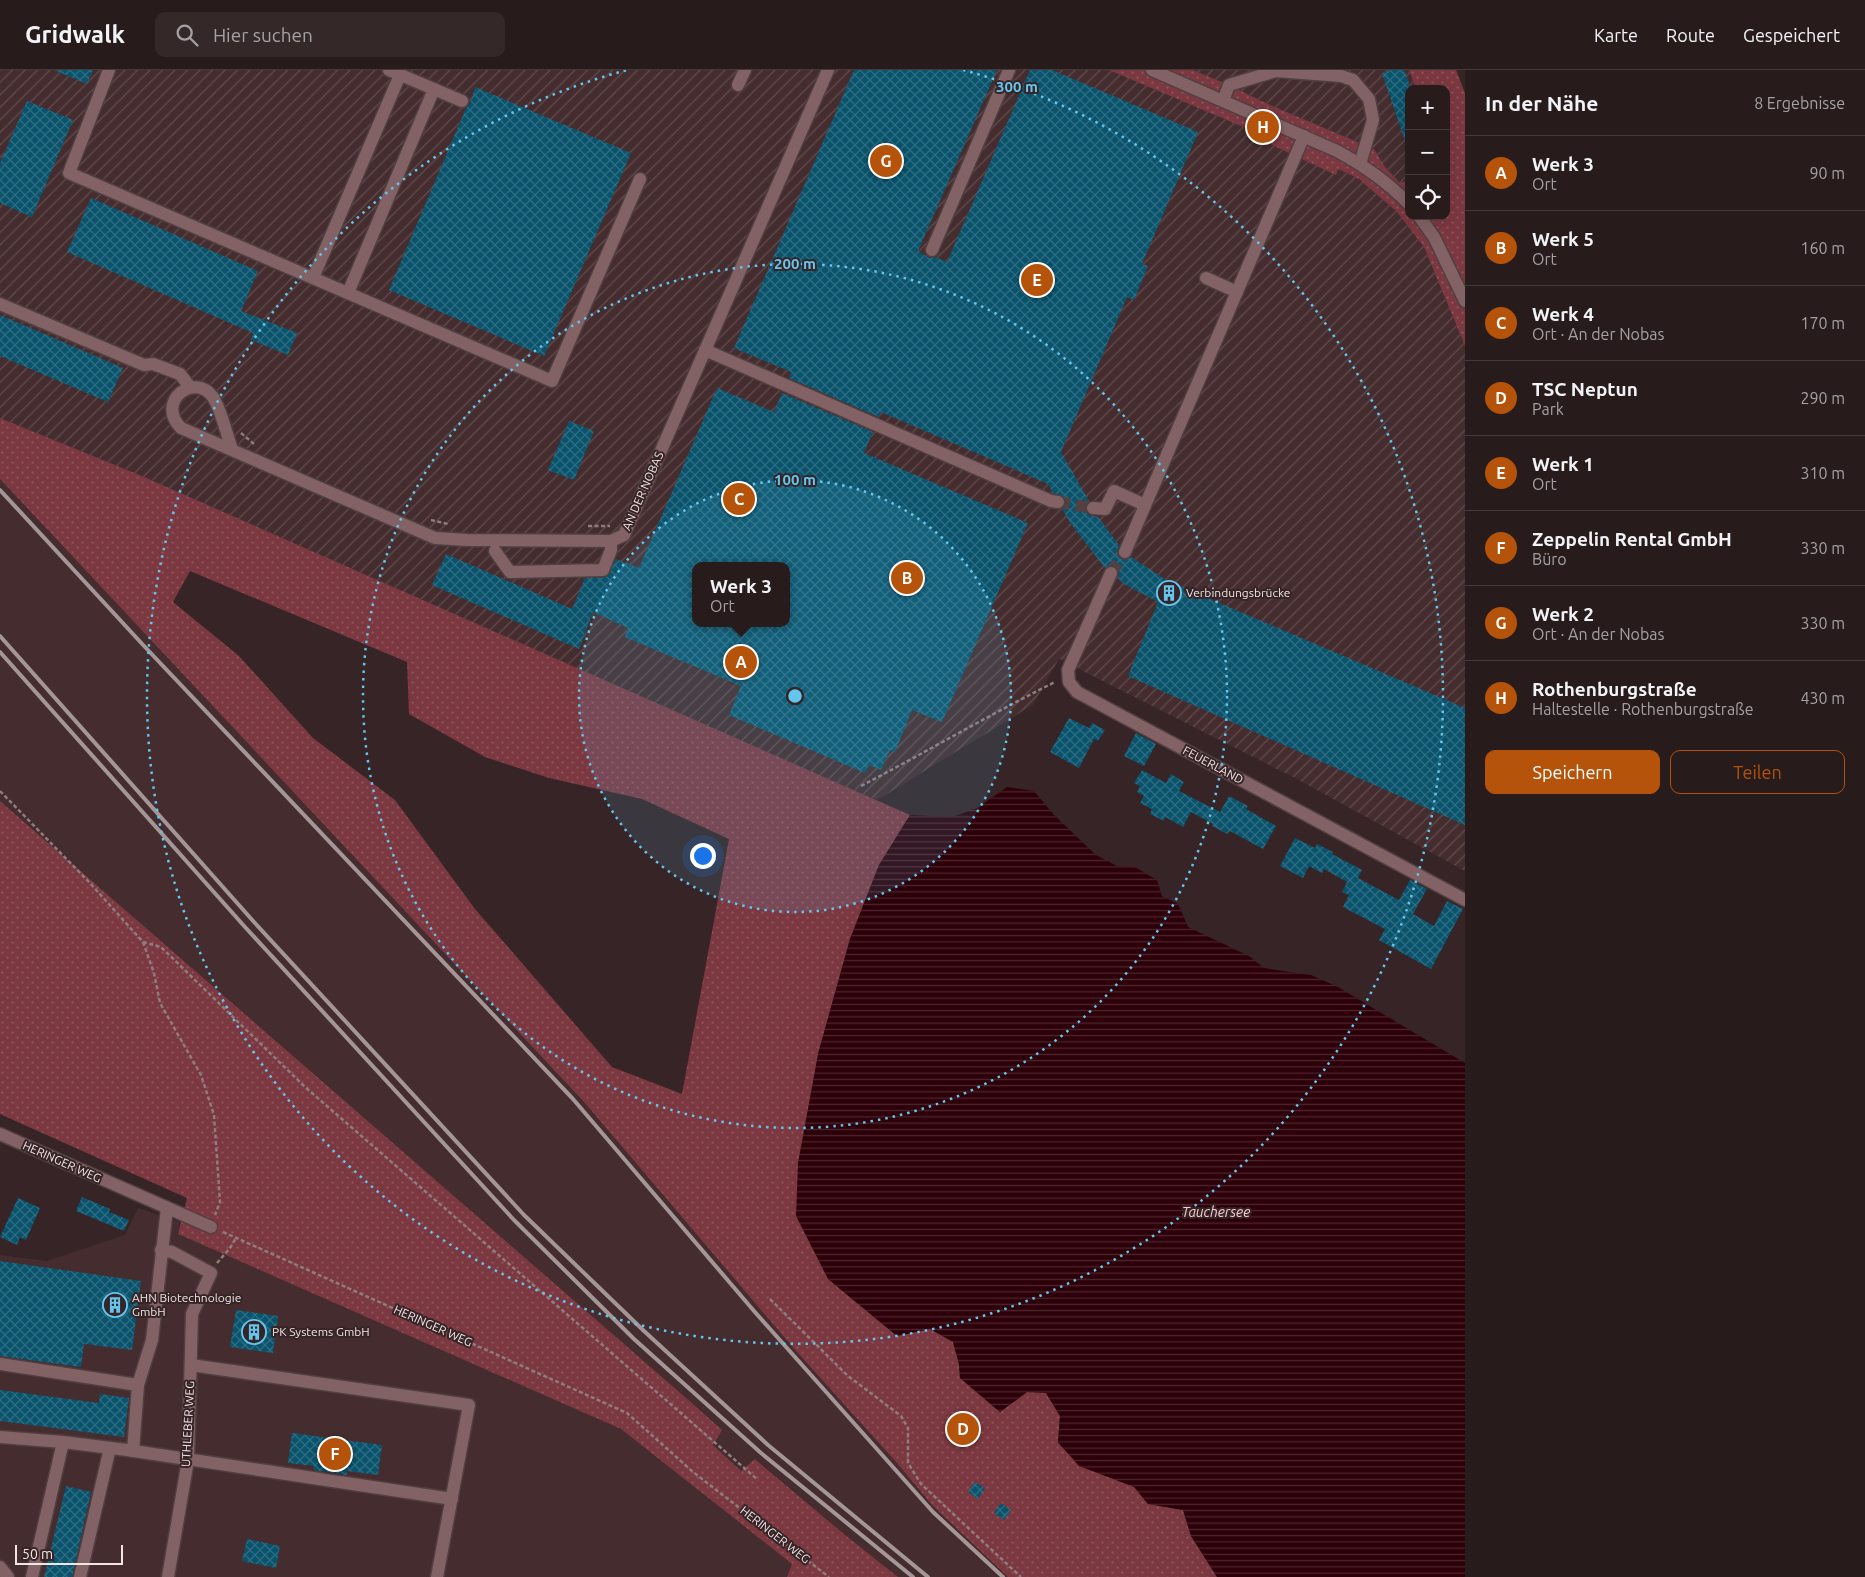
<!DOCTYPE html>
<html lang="de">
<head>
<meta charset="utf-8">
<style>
	:root { --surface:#281b1c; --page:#342829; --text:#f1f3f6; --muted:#a5a1a3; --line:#44393b; --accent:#b45309 }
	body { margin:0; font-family:Ubuntu,sans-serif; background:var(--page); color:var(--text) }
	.controls { position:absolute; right:15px; top:15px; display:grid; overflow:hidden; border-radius:10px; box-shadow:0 5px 20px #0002 }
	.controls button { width:45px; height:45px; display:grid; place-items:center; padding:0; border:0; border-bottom:1px solid var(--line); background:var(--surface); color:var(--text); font:25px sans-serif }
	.scale { position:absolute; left:15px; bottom:12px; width:108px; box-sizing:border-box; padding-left:5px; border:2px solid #f0e4e4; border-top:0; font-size:14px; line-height:18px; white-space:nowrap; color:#f0e4e4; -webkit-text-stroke:4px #362426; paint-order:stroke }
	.you { position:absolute; left:702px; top:785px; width:18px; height:18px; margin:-12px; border:4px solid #fff; border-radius:50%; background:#1a73e8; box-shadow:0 0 0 8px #1a73e833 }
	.badge { display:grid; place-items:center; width:32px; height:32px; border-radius:50%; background:var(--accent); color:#fff; font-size:16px; font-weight:700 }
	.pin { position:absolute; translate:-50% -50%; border:2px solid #fff; box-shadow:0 1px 5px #0006 }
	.popup { position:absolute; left:692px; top:492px; width:98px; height:65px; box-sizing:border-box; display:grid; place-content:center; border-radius:10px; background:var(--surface); filter:drop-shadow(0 1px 4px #0005); font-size:16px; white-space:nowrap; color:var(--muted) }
	.popup b { font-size:19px; color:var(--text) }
	.popup::after { content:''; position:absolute; left:50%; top:100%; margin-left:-10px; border:10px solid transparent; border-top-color:var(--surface) }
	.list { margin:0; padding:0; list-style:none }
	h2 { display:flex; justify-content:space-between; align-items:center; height:65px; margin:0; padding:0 20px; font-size:21px }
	h2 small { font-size:16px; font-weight:400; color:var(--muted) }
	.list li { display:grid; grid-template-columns:32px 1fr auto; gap:15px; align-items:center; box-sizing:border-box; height:75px; padding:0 20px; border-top:1px solid var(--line) }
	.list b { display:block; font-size:19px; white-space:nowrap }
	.list p { margin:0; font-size:16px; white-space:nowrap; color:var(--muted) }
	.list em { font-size:16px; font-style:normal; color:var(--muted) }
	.actions { display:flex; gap:10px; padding:15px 20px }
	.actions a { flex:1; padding:11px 0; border:1px solid var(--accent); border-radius:10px; text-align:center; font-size:18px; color:var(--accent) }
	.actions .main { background:var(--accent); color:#fff }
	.icon { flex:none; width:28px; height:28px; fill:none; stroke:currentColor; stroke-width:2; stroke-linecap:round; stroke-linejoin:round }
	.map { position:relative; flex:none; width:1465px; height:1507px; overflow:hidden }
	header { display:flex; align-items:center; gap:30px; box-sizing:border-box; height:70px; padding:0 25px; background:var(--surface); border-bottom:1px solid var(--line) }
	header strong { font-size:24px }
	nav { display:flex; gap:28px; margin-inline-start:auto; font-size:18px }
	.search { width:350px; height:45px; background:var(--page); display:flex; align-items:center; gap:12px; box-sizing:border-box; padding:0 18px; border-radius:10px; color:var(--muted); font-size:19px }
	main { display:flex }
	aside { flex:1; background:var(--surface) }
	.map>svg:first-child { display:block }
	.built { fill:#452d2f }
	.industrial { fill:url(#industrial-furrows); fill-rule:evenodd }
	.grass { fill:url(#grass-dots); fill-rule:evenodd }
	.water { fill:url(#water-rules) }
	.building { fill:url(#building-cross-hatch); fill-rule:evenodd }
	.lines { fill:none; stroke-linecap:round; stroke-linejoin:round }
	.minor-tunnel { stroke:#524142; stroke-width:12; stroke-dasharray:12 6; stroke-linecap:butt }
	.minor-casing { stroke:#503f41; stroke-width:15 }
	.path { stroke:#8d7d7e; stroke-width:2.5; stroke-dasharray:4 2.5; stroke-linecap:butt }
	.minor { stroke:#836265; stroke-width:12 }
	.rail { stroke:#a49696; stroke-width:4 }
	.ring { fill:none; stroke:#64c5ee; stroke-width:2.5; stroke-dasharray:2.5 5 }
	.labels { text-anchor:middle; stroke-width:4; stroke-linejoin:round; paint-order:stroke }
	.street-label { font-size:12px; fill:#f0e4e4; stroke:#362426 }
	.poi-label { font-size:12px; fill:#f0e4e4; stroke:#362426; text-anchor:start }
	.water-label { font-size:14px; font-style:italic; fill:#f8cbce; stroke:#362426 }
	.centre { fill:#64c5ee; stroke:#362426; stroke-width:2.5 }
	.ring-label { font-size:15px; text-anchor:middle; font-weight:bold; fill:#64c5ee; stroke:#362426; stroke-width:4; stroke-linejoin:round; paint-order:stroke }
</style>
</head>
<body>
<header>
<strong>Gridwalk</strong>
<div class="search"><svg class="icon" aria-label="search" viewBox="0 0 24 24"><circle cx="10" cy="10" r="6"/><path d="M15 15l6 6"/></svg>Hier suchen</div>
<nav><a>Karte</a><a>Route</a><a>Gespeichert</a></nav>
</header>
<main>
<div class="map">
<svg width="1465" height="1507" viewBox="0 0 1465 1507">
	<defs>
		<pattern id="industrial-furrows" width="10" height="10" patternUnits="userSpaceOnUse" patternTransform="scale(1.25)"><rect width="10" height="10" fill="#452d2f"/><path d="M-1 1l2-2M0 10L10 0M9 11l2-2" fill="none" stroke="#604b4d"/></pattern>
		<pattern id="grass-dots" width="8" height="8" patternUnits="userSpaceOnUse" patternTransform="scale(1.25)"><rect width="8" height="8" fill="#7c3841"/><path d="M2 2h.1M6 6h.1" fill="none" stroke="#8f555c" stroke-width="1.8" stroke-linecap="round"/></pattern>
		<pattern id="water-rules" width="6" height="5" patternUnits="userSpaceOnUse" patternTransform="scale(1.25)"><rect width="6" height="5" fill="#2d0009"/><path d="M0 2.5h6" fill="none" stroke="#4c252d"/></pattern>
		<pattern id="building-cross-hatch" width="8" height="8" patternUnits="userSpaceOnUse" patternTransform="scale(1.25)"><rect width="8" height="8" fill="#09536c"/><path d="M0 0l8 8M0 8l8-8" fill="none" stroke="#2d6c81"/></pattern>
	</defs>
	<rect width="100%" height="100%" fill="#362426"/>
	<!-- built -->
	<g class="built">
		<path d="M0,409l584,623 212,249 100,111 36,43 76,72h-110l-54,-43 -88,-75 -15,12 -28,-26 -28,-48 -685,-596z"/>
		<path d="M138,1138l42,14 -2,12 443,195 171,135 -5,13h-787v-322l47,6 78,-26z"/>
	</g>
	<!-- industrial -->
	<g class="industrial">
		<path d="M0,0h1109l153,65 10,10 63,29 3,-5 21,10 37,32 28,36 41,99v525l-172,-94 -234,-118 -26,46 -156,95 -87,-37 -648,-287 -142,-58zM696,496h90v57h-90z"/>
		<path d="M1193,0h216l7,19h-7v92l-8,3 -16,-17 -11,-18 -104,-44 -41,-20z"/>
	</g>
	<!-- grass -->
	<g class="grass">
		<path d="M1109,0h84l36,15 41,20 104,44 11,18 15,16 9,-2v35h37v-127h-30l-7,-19h47l9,23v253l-41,-99 -28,-36 -37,-32 -21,-10 -2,6 -64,-30 -10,-10z"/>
		<path d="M0,348l142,58 768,339 -31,50 -29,74 -32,115 10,225 69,57 33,-8 23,14 6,22 1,14 40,34 27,-20 19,1 14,23 -2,27 21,22 56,22 13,17 35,6 8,26 26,41h-209l-76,-72 -36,-43 -100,-111 -212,-249 -584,-623zM190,501l217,91 2,52 76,43 64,21 93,21 87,40 -47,255 -70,-27 -137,-158 -80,-109 -82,-62 -74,-82 -66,-54z"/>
		<path d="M0,731l685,596 37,33 -9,15 28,26 14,-12 89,75 54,43h-111l5,-13 -171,-135 -443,-195 9,-36 -187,-84z"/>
	</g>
	<!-- water -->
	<path class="water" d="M1007,717l27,4 20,24 42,40 21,11h16l24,14 5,16 16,8 10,23 61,29 15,12 47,7 27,12 127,76v514h-248l-26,-41 -8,-26 -35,-6 -14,-17 -55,-21 -21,-24 2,-26 -14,-23 -19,-1 -27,20 -40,-34 -1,-14 -6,-22 -23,-13 -33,7 -69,-57 -32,-63 2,-53 20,-109 32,-115 29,-74 31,-50 42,2 25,-9z"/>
	<!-- building -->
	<g class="building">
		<path d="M54,0h39l-6,14z"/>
		<path d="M854,0h143l-79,181 11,7 6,-1 12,5 83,-192h22l146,62 -56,132 6,2 -14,34 -7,-3 -66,155 28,49 -4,6 1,5 3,3 9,2 21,28 -2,8 4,6 5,1 5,-3 37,24 297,127v117l-337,-149 30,-74 -34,-18 -6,-6 1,-6 -4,-6 -5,-1 -5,3 -34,-44 -9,-15 4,-6 -3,-7 -10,-3 -5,-9 -167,-72 -2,5 -90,-39 2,-6 -57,-24z"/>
		<path d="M1391,0h13l5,13v64h-2l-25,-74z"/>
		<path d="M475,17l156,66 -87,203 -155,-66 77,-182 4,-4z"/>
		<path d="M27,31l46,19 -41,97 -32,-14v-40z"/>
		<path d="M91,128l167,73 -17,40 56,22 -9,22 -37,-15 2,-7 -186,-81z"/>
		<path d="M0,245l123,53 -15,34 -108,-46z"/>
		<path d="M717,318l57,24 8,-19 91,39 -9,21 164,70 -86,199 -30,-12 -17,42 -5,-2 -9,20 -12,-5 -4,8 -136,-58 12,-29 -116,-49 3,-9 -35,-16 -14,37 -147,-64 14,-31 126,55 13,-31 22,-1 9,-18 23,9zM696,496h90v57h-90z"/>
		<path d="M569,351l25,10 -20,49 -26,-10z"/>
		<path d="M1069,648l20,10 3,-5 13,7 -7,11 -4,-2 -15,29 -29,-16z"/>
		<path d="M1136,663l20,11 -12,22 -20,-10z"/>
		<path d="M1142,700l24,13 5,-9 13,8 -5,9 41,21 9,-16 19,10 -2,3 30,17 -13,23 -33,-18 -3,3 -15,-8 1,-2 -22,-12 -8,15 -18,-10 -1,4 -14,-7 2,-5 -12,-6 4,-7 -7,-4 3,-6 -6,-3z"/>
		<path d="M1295,768l20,10 2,-4 16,8 -1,2 30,16 -4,8 41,22 11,-20 17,9 -14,25 21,12 13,-25 16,8 -32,60 -52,-29 6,-11 -42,-22 6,-12 -7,-3 5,-10 -23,-13 -2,4 -13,-7 -6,12 -23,-12z"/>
		<path d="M82,1127l28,12 -1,3 20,8 -5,11 -48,-20z"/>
		<path d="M18,1128l22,10 -14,32 -6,-3 -3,8 -17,-8z"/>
		<path d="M0,1191l141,20 -9,69 -48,-6 -3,23 -81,-11z"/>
		<path d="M236,1240l42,6 -5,37 -43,-6z"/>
		<path d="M0,1320l99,13 1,-9 29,4 -5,39 -124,-16z"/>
		<path d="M292,1363l90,12 -4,30 -31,-4v4l-33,-5v-4l-26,-3z"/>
		<path d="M975,1412l10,6 -7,11 -10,-7z"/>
		<path d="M66,1416l25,6 -19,85h-28z"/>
		<path d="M1001,1433l10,7 -7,10 -10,-7z"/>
		<path d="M247,1469l33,7 -4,22 -34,-7z"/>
	</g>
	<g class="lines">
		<!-- minor-tunnel -->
		<g class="minor-tunnel">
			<path d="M1058,432l35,6"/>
			<path d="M1111,503l14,-21"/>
		</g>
		<defs>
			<g id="minor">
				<path d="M109,0l-40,103 483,208 88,-202"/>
				<path d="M389,0l73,31"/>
				<path d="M1152,0l185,81c29,16 49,30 72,53"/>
				<path d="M738,15l7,-15"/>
				<path d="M1223,31l6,-16 47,-14 65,5 12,4 16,19 4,21 -13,44"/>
				<path d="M1419,146l15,21 31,64"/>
				<path d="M932,180l77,-180"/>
				<path d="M313,208l87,-203"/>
				<path d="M1206,208l31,14"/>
				<path d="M348,223l86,-204"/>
				<path d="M0,234l144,61 9,-1 27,10 10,13"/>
				<path d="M705,280l346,151 7,1"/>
				<path d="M232,379c-6,-16 -10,-37 -19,-52 -19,-26 -58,5 -32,31l254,110 32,2 144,1 13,-6 204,-465"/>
				<path d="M1093,438l12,1 9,-18 31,14"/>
				<path d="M495,481l15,21 93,-2 8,-20v-9"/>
				<path d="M1125,482l179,-416"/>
				<path d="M1111,503l-43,97 1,12 8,10 388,208"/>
				<path d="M0,1064l211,93"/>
				<path d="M161,1180l11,2 39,21 -19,41 -4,146 -20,117"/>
				<path d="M0,1294l138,21"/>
				<path d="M191,1295l278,40 -32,172"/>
				<path d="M0,1367l63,5 64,8 325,49"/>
				<path d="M133,1381l5,-66 14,-45 15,-132"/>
				<path d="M0,1497l8,10"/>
				<path d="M32,1507l31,-135"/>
				<path d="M80,1507l30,-129"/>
			</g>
		</defs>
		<!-- minor casing -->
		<use href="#minor" class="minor-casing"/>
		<!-- path -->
		<g class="path">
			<path d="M241,363l13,11"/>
			<path d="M431,450l17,4"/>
			<path d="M588,456h22"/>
			<path d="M861,716c65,-34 128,-71 194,-104"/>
			<path d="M0,721l89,91 54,60 11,31 6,30 41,72 13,40 6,87 -5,13"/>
			<path d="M143,872l18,5 144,140 453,393"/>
			<path d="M223,1162l404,181 66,59 136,105"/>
			<path d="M217,1193l13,-15 6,-10"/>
			<path d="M770,1229l78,77 53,40 7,12v35l13,21 100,93"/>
		</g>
		<!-- minor -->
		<use href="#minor" class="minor"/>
		<!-- rail -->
		<g class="rail">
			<path d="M0,420l145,157 428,452 181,212 179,201 70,65"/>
			<path d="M0,566l254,286 270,293 120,116 124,114 160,132"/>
			<path d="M0,582l245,275 269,293 120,119 127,114 152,124"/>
		</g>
	</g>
	<!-- distance rings -->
	<circle cx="795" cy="626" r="216" fill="#64c5ee" fill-opacity=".12"/>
	<g class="ring">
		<circle cx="795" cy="626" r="216"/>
		<circle cx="795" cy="626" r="432"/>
		<path d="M963 0A648 648 0 1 1 627 0"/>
	</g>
	<!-- icons -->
	<defs>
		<symbol id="building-ring" viewBox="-11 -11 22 22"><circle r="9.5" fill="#362426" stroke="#64c5ee" stroke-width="1.5"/><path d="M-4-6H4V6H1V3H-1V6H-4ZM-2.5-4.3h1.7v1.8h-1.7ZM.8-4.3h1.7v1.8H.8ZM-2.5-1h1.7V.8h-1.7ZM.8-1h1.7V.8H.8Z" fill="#64c5ee"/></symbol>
	</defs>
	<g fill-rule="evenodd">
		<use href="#building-ring" x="1155" y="509" width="28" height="28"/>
		<use href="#building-ring" x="101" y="1221" width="28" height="28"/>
		<use href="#building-ring" x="240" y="1248" width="28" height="28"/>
	</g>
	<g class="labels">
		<!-- street labels -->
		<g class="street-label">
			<text transform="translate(643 421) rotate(-66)" y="4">AN DER NOBAS</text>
			<text transform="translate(1213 695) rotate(28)" y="4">FEUERLAND</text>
			<text transform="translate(62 1092) rotate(24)" y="4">HERINGER WEG</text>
			<text transform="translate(433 1256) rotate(24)" y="4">HERINGER WEG</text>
			<text transform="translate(188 1354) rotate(-87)" y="4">UTHLEBER WEG</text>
			<text transform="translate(775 1465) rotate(38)" y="4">HERINGER WEG</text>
		</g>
		<!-- poi labels -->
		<g class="poi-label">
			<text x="1186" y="527">Verbindungsbrücke</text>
			<text x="132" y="1232">AHN Biotechnologie<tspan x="132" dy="14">GmbH</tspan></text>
			<text x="272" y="1266">PK Systems GmbH</text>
		</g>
		<!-- water labels -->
		<g class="water-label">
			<text x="1216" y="1147">Tauchersee</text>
		</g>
	</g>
	<circle cx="795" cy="626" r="8" class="centre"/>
	<g class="ring-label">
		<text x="1017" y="22">300 m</text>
		<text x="795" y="199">200 m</text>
		<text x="795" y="415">100 m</text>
	</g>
</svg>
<div class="controls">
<button>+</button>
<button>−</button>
<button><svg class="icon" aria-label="locate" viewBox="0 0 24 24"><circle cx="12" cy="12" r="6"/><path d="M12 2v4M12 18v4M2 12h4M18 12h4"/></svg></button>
</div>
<div class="scale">50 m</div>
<div class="you"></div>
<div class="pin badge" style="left:741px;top:592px">A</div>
<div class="popup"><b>Werk 3</b>Ort</div>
<div class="pin badge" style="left:907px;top:508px">B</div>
<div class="pin badge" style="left:739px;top:429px">C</div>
<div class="pin badge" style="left:963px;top:1359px">D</div>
<div class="pin badge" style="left:1037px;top:210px">E</div>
<div class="pin badge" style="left:335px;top:1384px">F</div>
<div class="pin badge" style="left:886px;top:91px">G</div>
<div class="pin badge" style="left:1263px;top:57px">H</div>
</div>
<aside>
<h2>In der Nähe<small>8 Ergebnisse</small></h2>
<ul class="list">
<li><span class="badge">A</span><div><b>Werk 3</b><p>Ort</p></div><em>90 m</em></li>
<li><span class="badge">B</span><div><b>Werk 5</b><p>Ort</p></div><em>160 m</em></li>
<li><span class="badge">C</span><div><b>Werk 4</b><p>Ort · An der Nobas</p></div><em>170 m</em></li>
<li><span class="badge">D</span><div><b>TSC Neptun</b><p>Park</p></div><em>290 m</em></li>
<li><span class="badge">E</span><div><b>Werk 1</b><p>Ort</p></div><em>310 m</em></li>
<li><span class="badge">F</span><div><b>Zeppelin Rental GmbH</b><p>Büro</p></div><em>330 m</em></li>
<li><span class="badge">G</span><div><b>Werk 2</b><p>Ort · An der Nobas</p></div><em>330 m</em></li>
<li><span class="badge">H</span><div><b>Rothenburgstraße</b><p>Haltestelle · Rothenburgstraße</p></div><em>430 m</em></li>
</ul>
<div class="actions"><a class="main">Speichern</a><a>Teilen</a></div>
</aside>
</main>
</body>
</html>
